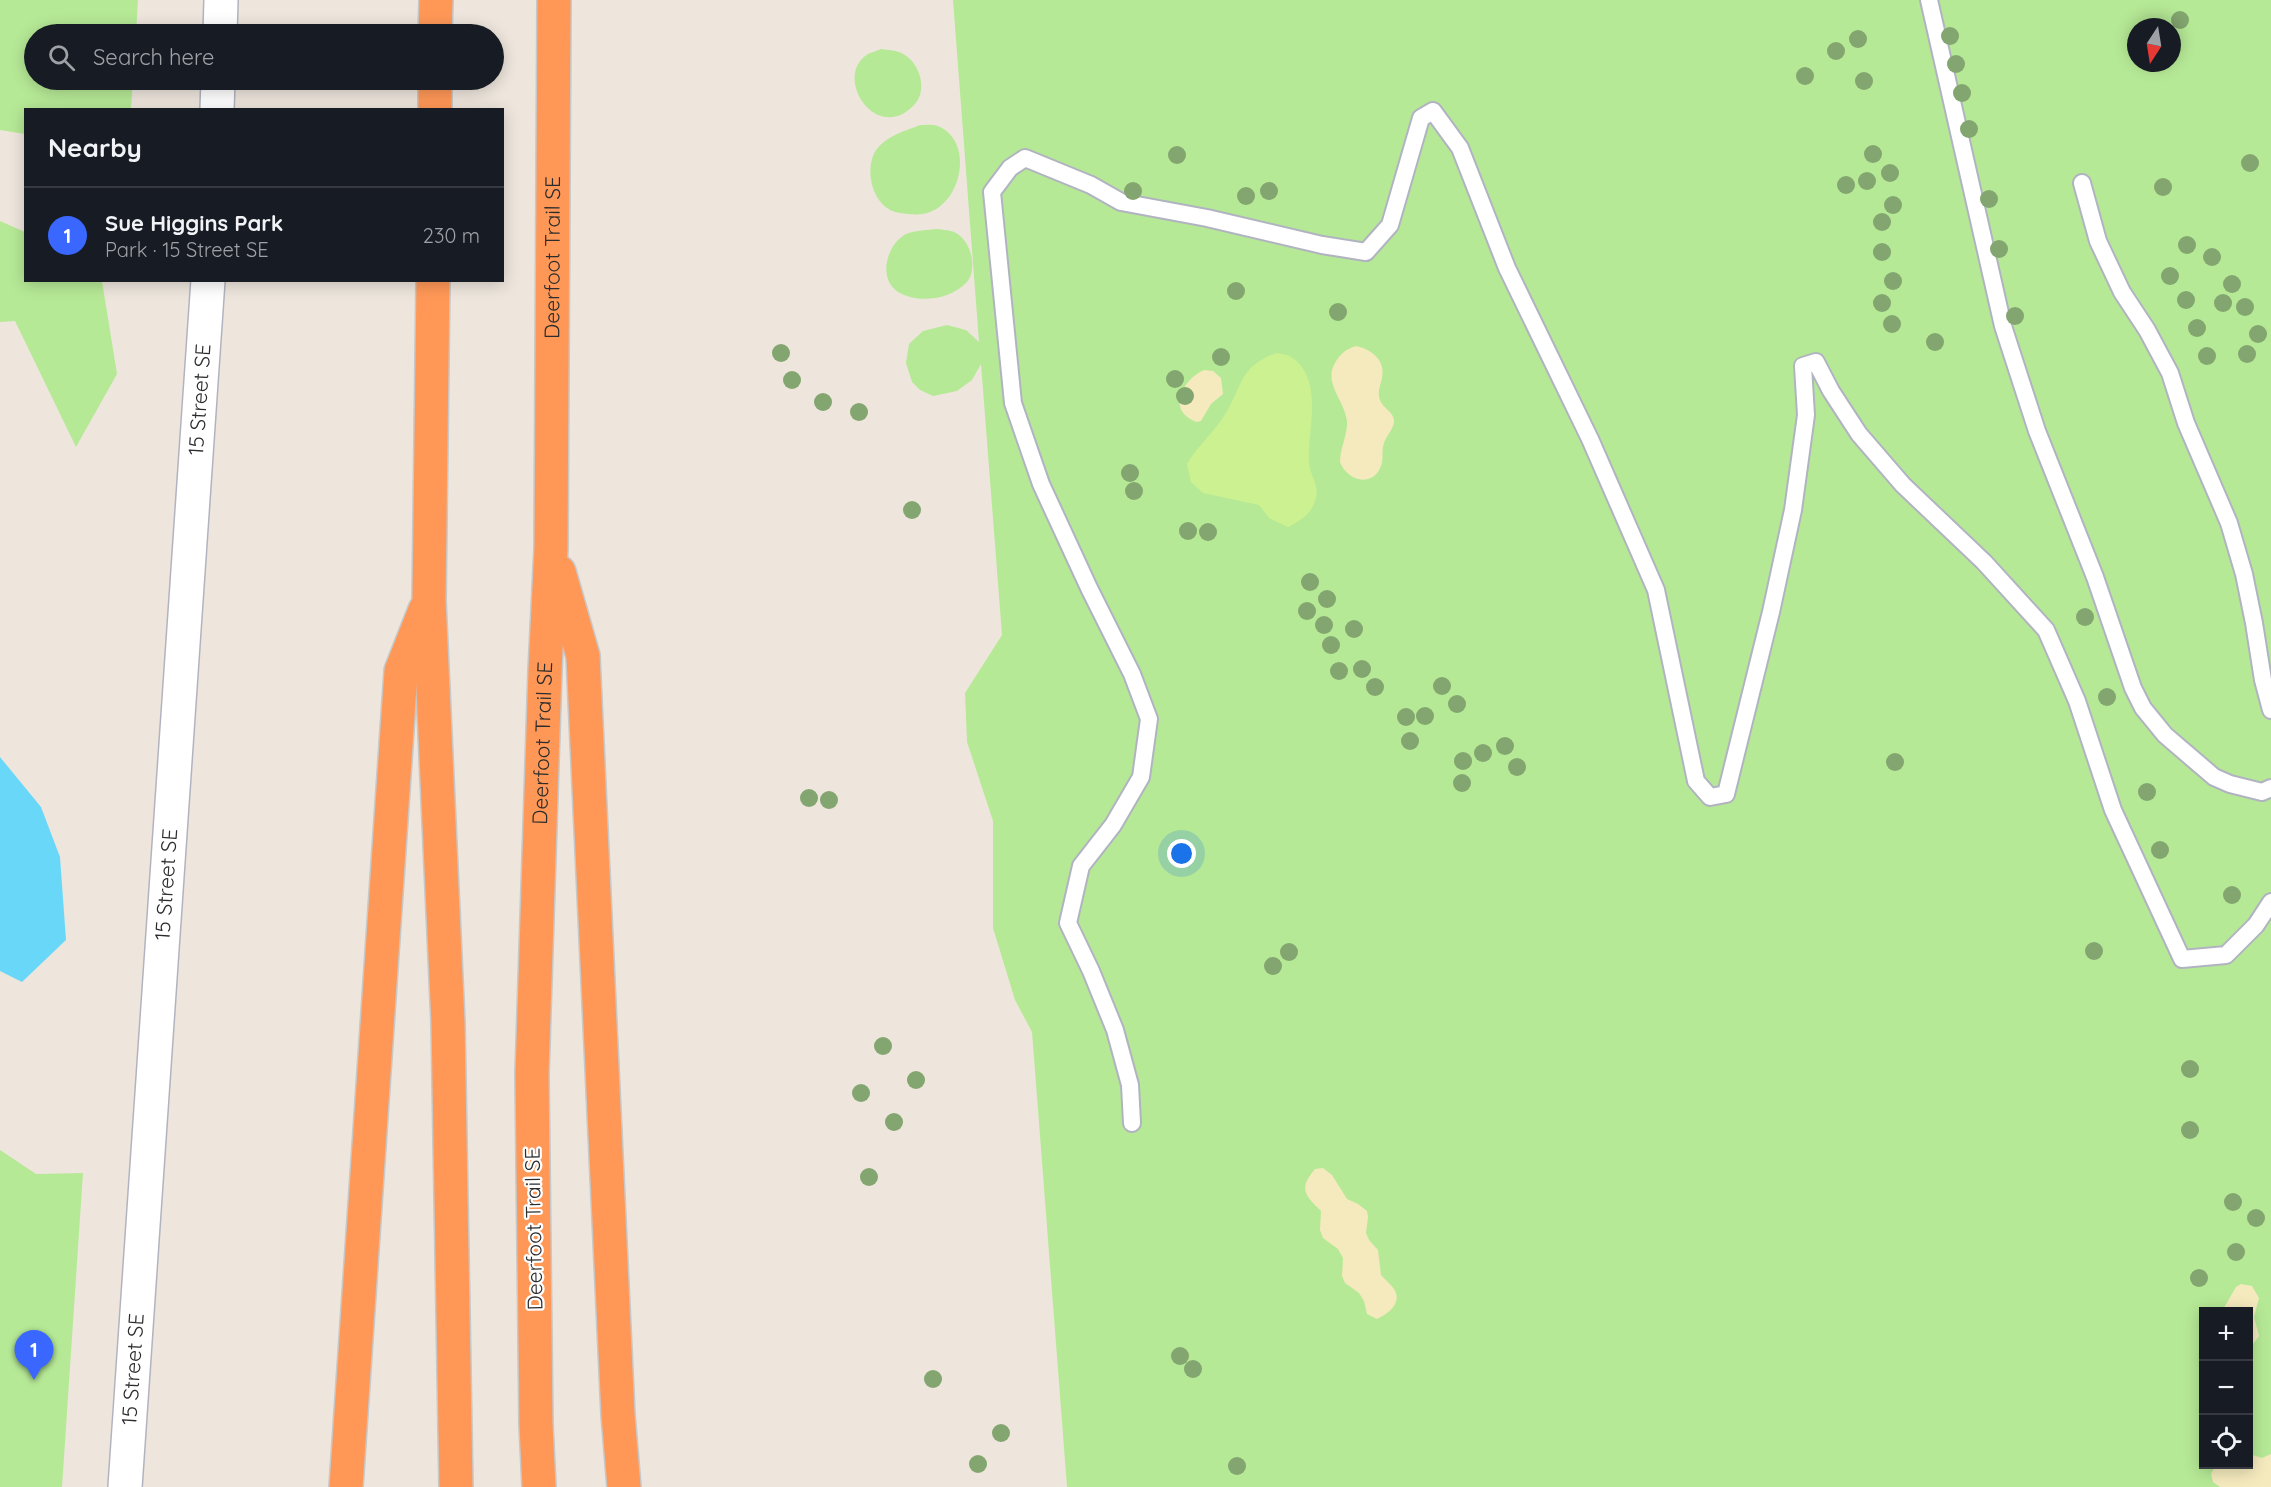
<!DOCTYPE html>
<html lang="en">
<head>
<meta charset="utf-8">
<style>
	:root { --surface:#171b24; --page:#242831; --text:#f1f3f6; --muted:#9ea1a6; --line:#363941; --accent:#3967ff }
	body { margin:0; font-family:Quicksand,sans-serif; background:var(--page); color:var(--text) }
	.controls { position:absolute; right:18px; bottom:18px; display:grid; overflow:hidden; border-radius:0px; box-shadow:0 3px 15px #0003 }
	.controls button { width:54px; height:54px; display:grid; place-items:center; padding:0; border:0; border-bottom:2px solid var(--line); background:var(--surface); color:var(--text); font:30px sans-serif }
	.compass { position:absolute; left:2127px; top:18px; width:54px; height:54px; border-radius:50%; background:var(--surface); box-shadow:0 3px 15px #0003; rotate:192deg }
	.you { position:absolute; left:1182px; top:854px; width:21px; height:21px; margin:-15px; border:4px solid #fff; border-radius:50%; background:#1a73e8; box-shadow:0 0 0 9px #1a73e833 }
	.badge { display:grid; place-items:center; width:39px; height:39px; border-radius:50%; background:var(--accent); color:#fff; font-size:20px; font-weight:700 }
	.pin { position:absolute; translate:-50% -50px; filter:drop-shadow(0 2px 3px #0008) }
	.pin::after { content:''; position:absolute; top:32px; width:21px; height:18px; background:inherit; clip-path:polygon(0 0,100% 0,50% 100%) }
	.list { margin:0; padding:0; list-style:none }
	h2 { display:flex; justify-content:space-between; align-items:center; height:78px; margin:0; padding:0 24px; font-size:26px }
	h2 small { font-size:20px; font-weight:400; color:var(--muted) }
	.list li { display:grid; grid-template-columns:39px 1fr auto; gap:18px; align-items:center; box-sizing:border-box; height:96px; padding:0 24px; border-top:2px solid var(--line) }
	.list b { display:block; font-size:22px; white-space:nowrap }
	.list p { margin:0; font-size:20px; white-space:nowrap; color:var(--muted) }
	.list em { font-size:20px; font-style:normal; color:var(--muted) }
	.icon { flex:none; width:33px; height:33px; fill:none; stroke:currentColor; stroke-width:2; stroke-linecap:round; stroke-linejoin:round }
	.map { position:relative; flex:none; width:2271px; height:1487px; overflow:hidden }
	.search { position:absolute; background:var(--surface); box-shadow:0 3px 15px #0003; left:24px; top:24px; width:480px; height:66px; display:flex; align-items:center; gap:15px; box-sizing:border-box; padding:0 21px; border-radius:33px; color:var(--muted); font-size:22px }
	.panel { position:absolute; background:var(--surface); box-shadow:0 3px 15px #0003; left:24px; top:108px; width:480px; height:174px; border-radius:0px }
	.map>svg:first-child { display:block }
	.green { fill:#b6e996; fill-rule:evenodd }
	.sand { fill:#f5eabe }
	.pitch { fill:#ccf191 }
	.water { fill:#69d8f8 }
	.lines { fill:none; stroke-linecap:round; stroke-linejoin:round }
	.lane-casing { stroke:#b1b4c0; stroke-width:20 }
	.street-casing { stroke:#b1b4c0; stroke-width:36 }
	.highway-casing { stroke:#c8c8c8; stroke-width:36 }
	.lane { stroke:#fff; stroke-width:16 }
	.street { stroke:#fff; stroke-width:33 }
	.highway { stroke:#ff9857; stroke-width:33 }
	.tree { fill:#83a56f }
	.labels { text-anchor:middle; stroke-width:4.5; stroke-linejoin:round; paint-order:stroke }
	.street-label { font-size:21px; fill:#2c2c2c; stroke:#fff }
</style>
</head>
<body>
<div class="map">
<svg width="2271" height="1487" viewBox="0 0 2271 1487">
	<rect width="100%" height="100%" fill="#eee6dd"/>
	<!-- green -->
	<g class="green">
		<path d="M0,0h138l-2,34h-102v46h99l-2,29 -105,1 -1,24 -25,-4z"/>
		<path d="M953,0h1318v1487h-1204l-35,-455 -17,-32 -22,-72v-107l-26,-79 -2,-49 37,-58 -21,-271 -9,16 -15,11 -24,5 -13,-6 -8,-8 -6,-19 3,-19 14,-13 24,-6 19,5 13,12zM2136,27h36v36h-36zM2204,1312h44v152h-44z"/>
		<path d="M881,49c11,1 22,2 30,11 11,12 15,33 3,45 -38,40 -82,-29 -46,-51 4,-2 9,-3 13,-5z"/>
		<path d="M920,125c5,0 13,-1 18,1 38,16 23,82 -15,88 -8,1 -16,0 -23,-1 -27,-3 -37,-43 -24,-63 10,-14 29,-19 44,-25z"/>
		<path d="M0,221l25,11 1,48 76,1 15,93 -41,73 -61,-126 -15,1z"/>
		<path d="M938,229c6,1 13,1 18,4 15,8 22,36 11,49 -17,18 -48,22 -69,10 -21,-14 -11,-48 8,-58 9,-4 22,-4 32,-5z"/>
		<path d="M0,1150l36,24 47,-1 -21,314h-62z"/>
	</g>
	<!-- sand -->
	<g class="sand">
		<path d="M1356,346c15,3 30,14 26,32 -1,6 -4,11 -3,18 1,12 16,15 15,26 -1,8 -8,14 -10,21 -3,8 0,16 -3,23 -8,22 -34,15 -41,-4 0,-14 8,-28 7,-41 -2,-20 -24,-38 -12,-58 5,-9 11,-14 21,-17z"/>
		<path d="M1204,370l9,1 8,7 2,16 -12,10 -10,17 -4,1c-31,-11 -15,-42 7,-52z"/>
		<path d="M1323,1168l9,7 15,24 11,5 9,7 1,6 -2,16 3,7 9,10 3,25c4,5 10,9 13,14 9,14 -6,25 -17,30l-10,-5 -3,-13 -5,-8 -14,-10 -3,-7 1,-18 -5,-9 -15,-11 -3,-8 1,-19c-16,-16 -23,-22 -6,-42z"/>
		<path d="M2241,1284l11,2 7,12 -5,19 5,19 -6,8h-4l-1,-32 -26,-1 14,-24z"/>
		<path d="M2249,1454l13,4 9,-4v33h-51l-7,-5 -2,-8 5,-9 32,-1z"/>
	</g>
	<!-- pitch -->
	<path class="pitch" d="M1277,353c5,1 13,2 17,6 30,24 13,71 15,103 1,17 14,24 4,44 -5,10 -15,16 -25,21l-19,-9 -10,-13 -56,-12 -12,-11 -4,-18c10,-17 24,-29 35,-45 21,-29 14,-52 55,-66z"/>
	<!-- water -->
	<path class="water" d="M0,757l41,50 19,50 6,83 -44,42 -22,-11z"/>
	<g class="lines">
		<defs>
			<g id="lane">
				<path d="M1929,0l74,326 34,105 58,146 38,111 10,20 22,27 49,42 16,7 32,8 9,-4"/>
				<path d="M2082,183l16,58 24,51 25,38 23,43 16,50 43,100 15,51 10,49 9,57 8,30"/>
				<path d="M1132,1123l-2,-38 -15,-55 -24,-59 -23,-48 13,-57 32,-41 28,-48 8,-58 -17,-45 -43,-86 -48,-104 -28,-81 -21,-211 18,-24 15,-10 66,27 30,17 86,16 115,27 44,7 24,-27 31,-107 12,-7 27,37 47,120 83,171 66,151 40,191 14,16 16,-3 45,-182 22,-102 13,-95 -3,-49 13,-4 15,29 28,43 44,51 81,77 62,68 31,71 36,109 69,149 44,-4 30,-30 15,-23"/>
			</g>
			<g id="street">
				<path d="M220,34l1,-34"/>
				<path d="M217,110l1,-30"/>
				<path id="s1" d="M125,1487l83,-1207"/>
			</g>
			<g id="highway">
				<path d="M435,34l1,-34"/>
				<path d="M435,110v-30"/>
				<path d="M433,280l-4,320 19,423 8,464"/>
				<path d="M559,572l24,84 35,759 6,72"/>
				<path d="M346,1487l55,-816 24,-61"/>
				<path id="s2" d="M539,1487l-3,-62 -4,-351 13,-404 6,-122 3,-548"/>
			</g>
		</defs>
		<!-- lane casing -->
		<use href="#lane" class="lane-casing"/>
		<!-- street casing -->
		<use href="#street" class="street-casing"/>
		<!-- highway casing -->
		<use href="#highway" class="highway-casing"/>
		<!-- lane -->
		<use href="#lane" class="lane"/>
		<!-- street -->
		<use href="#street" class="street"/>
		<!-- highway -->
		<use href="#highway" class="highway"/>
	</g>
	<!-- trees -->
	<g class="tree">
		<circle cx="2180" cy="20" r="9"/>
		<circle cx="1950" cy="36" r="9"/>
		<circle cx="1858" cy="39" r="9"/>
		<circle cx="1836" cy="51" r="9"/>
		<circle cx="1956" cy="64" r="9"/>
		<circle cx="1805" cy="76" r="9"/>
		<circle cx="1864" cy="81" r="9"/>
		<circle cx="1962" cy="93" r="9"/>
		<circle cx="1969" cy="129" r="9"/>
		<circle cx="1873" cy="154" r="9"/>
		<circle cx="1177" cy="155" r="9"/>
		<circle cx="2250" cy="163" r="9"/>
		<circle cx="1890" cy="173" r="9"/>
		<circle cx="1867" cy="181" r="9"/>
		<circle cx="1846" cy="185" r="9"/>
		<circle cx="2163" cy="187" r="9"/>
		<circle cx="1133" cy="191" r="9"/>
		<circle cx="1269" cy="191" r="9"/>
		<circle cx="1246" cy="196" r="9"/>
		<circle cx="1989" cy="199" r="9"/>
		<circle cx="1893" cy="205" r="9"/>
		<circle cx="1882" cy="222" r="9"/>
		<circle cx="2187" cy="245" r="9"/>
		<circle cx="1999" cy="249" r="9"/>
		<circle cx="1882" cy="252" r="9"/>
		<circle cx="2212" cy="257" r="9"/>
		<circle cx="2170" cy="276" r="9"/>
		<circle cx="1893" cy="281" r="9"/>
		<circle cx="2232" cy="284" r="9"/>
		<circle cx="1236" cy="291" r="9"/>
		<circle cx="2186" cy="300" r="9"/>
		<circle cx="1882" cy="303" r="9"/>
		<circle cx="2223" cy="303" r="9"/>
		<circle cx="2245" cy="307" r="9"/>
		<circle cx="1338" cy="312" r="9"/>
		<circle cx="2015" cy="316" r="9"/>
		<circle cx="1892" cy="324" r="9"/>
		<circle cx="2197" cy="328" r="9"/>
		<circle cx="2258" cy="334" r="9"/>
		<circle cx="1935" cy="342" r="9"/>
		<circle cx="781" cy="353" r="9"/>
		<circle cx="2247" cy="354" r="9"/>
		<circle cx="2207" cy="356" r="9"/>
		<circle cx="1221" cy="357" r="9"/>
		<circle cx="1175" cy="379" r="9"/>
		<circle cx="792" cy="380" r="9"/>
		<circle cx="1185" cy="396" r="9"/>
		<circle cx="823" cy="402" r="9"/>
		<circle cx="859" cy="412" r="9"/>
		<circle cx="1130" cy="473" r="9"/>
		<circle cx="1134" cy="491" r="9"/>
		<circle cx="912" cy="510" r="9"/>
		<circle cx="1188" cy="531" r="9"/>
		<circle cx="1208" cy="532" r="9"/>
		<circle cx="1310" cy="582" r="9"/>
		<circle cx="1327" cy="599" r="9"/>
		<circle cx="1307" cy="611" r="9"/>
		<circle cx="2085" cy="617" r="9"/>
		<circle cx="1324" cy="625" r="9"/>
		<circle cx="1354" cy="629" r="9"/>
		<circle cx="1331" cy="645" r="9"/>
		<circle cx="1362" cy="669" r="9"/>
		<circle cx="1339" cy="671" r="9"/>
		<circle cx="1442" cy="686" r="9"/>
		<circle cx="1375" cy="687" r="9"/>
		<circle cx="2107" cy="697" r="9"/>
		<circle cx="1457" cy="704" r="9"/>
		<circle cx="1425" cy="716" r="9"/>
		<circle cx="1406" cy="717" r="9"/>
		<circle cx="1410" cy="741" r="9"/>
		<circle cx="1505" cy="746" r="9"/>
		<circle cx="1483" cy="753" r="9"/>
		<circle cx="1463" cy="761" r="9"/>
		<circle cx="1895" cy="762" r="9"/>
		<circle cx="1517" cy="767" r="9"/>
		<circle cx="1462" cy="783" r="9"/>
		<circle cx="2147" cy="792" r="9"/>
		<circle cx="809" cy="798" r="9"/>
		<circle cx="829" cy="800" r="9"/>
		<circle cx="2160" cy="850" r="9"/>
		<circle cx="2232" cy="895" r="9"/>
		<circle cx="2094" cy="951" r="9"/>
		<circle cx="1289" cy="952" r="9"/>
		<circle cx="1273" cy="966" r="9"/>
		<circle cx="883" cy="1046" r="9"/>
		<circle cx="2190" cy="1069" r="9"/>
		<circle cx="916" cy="1080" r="9"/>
		<circle cx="861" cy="1093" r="9"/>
		<circle cx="894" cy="1122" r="9"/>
		<circle cx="2190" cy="1130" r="9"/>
		<circle cx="869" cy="1177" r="9"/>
		<circle cx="2233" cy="1202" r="9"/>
		<circle cx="2256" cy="1218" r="9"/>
		<circle cx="2236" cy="1252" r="9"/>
		<circle cx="2199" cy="1278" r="9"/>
		<circle cx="1180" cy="1356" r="9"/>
		<circle cx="1193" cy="1369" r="9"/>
		<circle cx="933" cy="1379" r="9"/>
		<circle cx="1001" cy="1433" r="9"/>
		<circle cx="978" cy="1464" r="9"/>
		<circle cx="1237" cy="1466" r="9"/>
	</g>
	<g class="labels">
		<!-- street labels -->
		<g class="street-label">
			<text dy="7" stroke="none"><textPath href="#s2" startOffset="1230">Deerfoot Trail SE</textPath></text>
			<text dy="7" stroke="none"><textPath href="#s1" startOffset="1090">15 Street SE</textPath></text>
			<text dy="7" stroke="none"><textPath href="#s2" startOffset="744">Deerfoot Trail SE</textPath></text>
			<text dy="7" stroke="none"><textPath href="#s1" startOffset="604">15 Street SE</textPath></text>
			<text transform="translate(534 1229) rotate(-91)" y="7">Deerfoot Trail SE</text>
			<text dy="7" stroke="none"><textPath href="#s1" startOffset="118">15 Street SE</textPath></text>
		</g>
	</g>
</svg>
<div class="controls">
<button>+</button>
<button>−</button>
<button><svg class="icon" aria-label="locate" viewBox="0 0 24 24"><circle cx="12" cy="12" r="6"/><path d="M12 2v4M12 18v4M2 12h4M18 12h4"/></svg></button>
</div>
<svg class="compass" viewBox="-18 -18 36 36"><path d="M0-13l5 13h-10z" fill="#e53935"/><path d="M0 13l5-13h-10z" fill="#9ea1a6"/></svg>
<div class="you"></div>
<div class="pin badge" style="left:34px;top:1380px">1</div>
<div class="search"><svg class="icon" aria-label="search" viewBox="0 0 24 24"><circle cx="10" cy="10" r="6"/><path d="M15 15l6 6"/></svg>Search here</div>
<section class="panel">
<h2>Nearby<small></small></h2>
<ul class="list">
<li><span class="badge">1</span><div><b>Sue Higgins Park</b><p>Park · 15 Street SE</p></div><em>230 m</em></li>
</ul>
</section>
</div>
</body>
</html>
